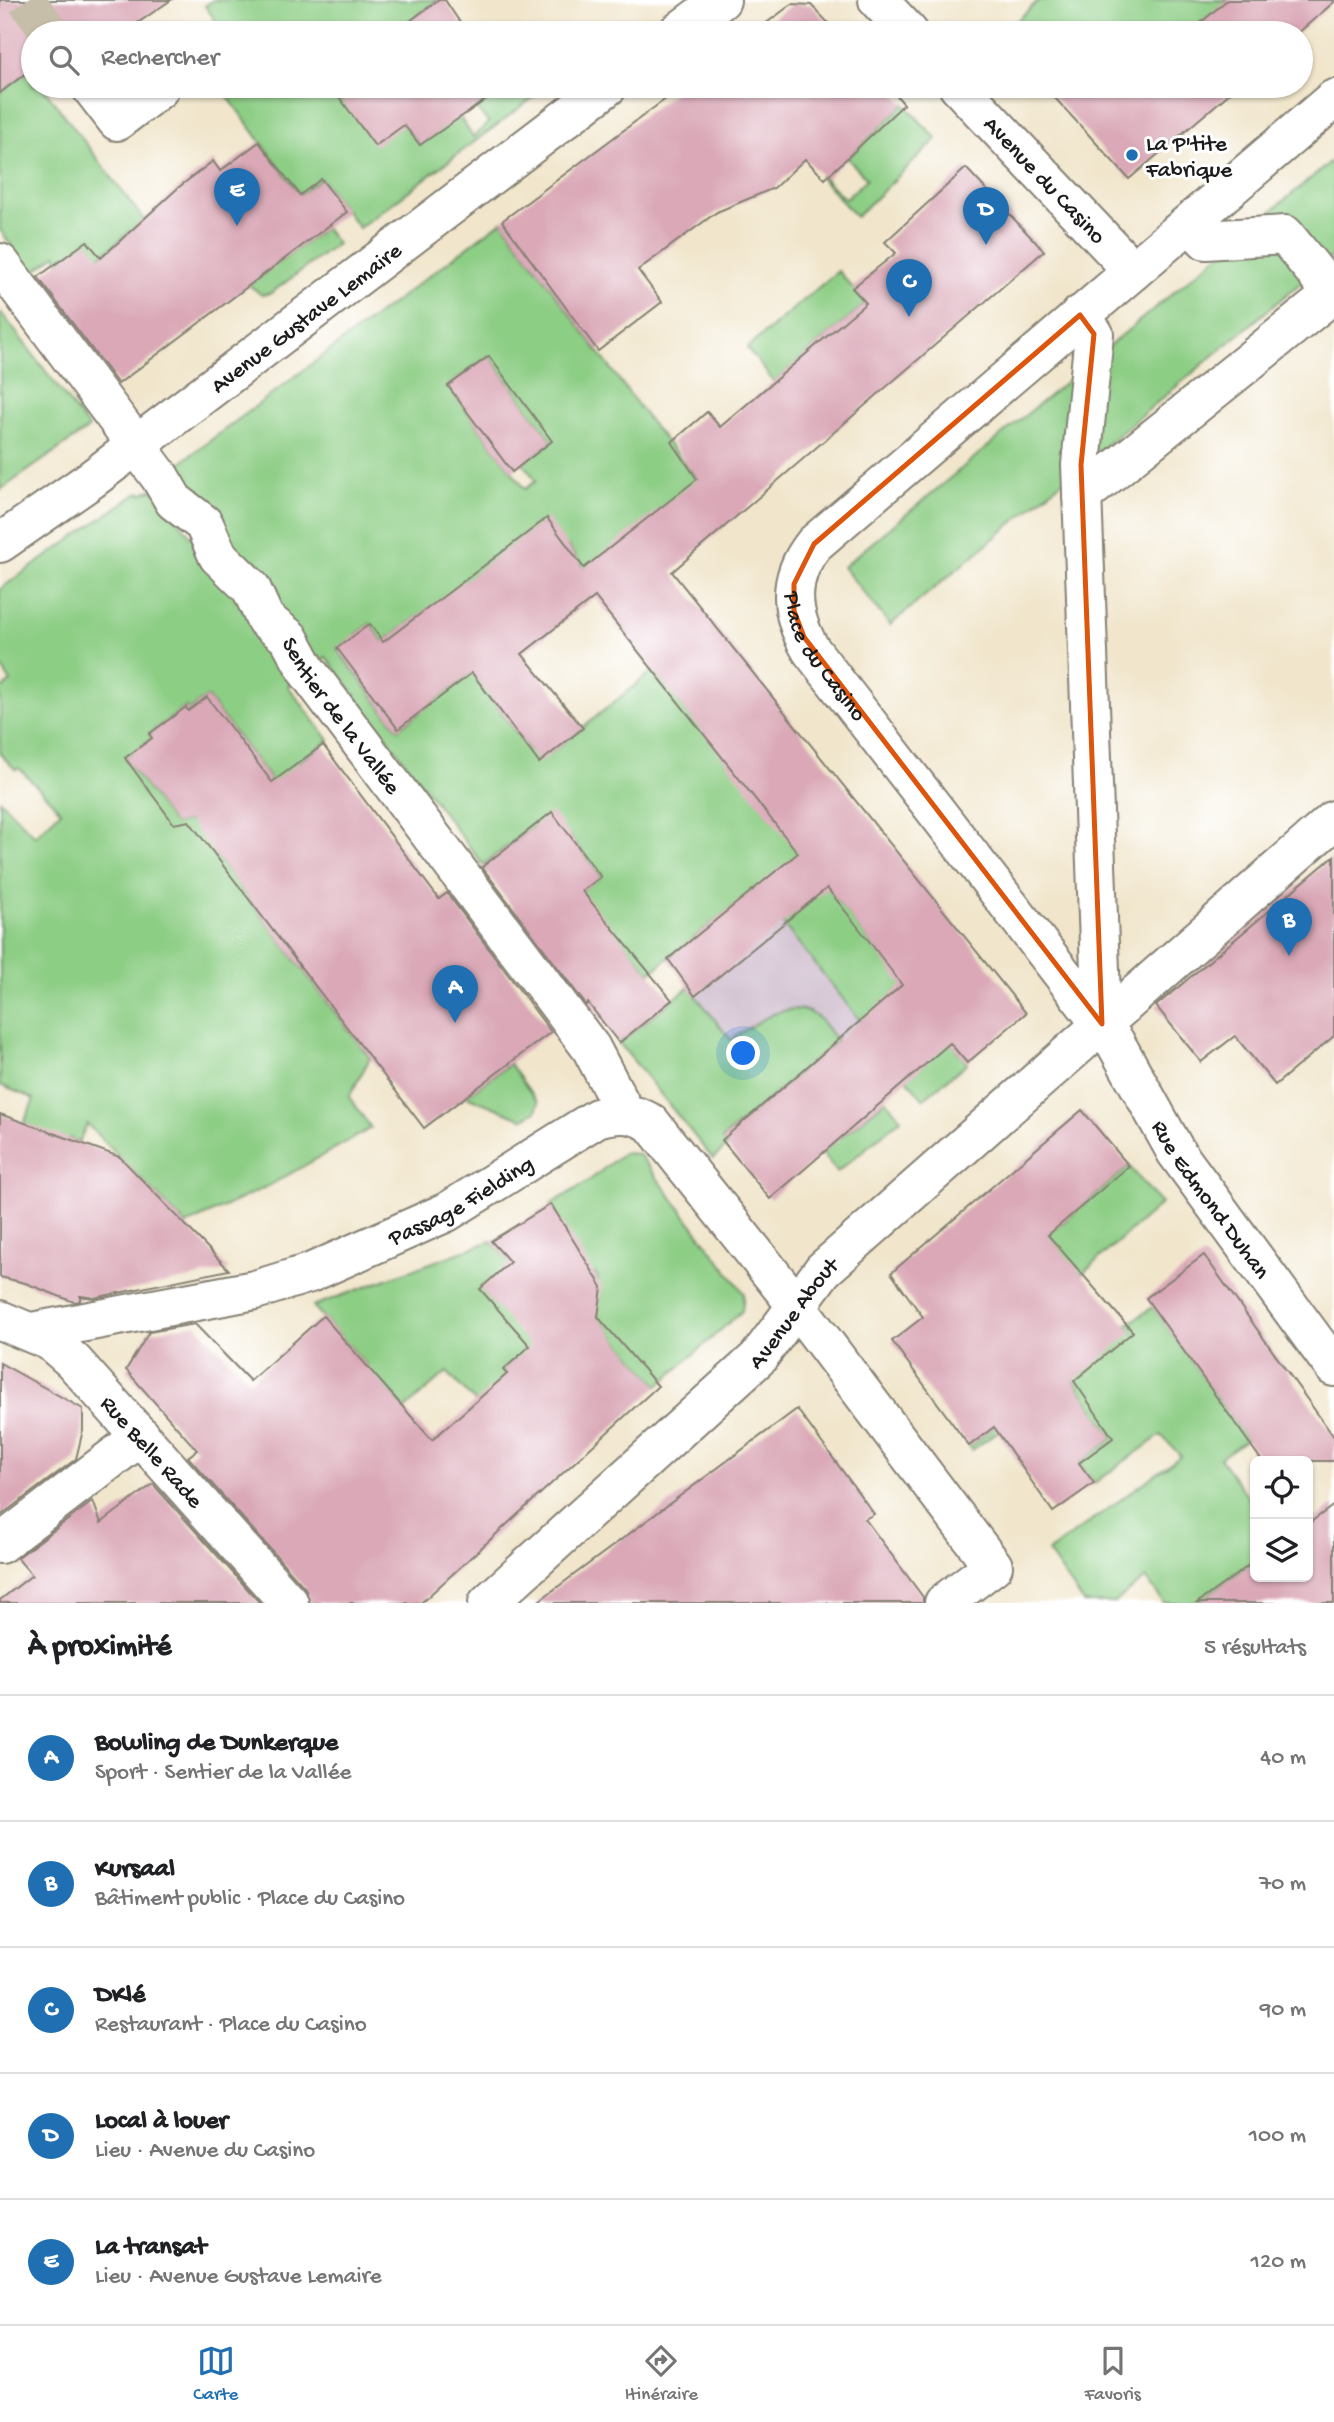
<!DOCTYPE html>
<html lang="fr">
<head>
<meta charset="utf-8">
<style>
	:root { --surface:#fff; --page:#f6f6f6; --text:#202124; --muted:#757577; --line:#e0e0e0; --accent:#1f6fb2 }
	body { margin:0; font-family:"Gochi Hand",sans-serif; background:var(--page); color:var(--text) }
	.controls { position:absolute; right:21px; bottom:21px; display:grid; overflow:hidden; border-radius:10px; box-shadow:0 2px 5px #0004 }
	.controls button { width:63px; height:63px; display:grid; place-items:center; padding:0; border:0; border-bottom:2px solid var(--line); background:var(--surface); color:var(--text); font:35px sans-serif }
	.you { position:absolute; left:744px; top:1054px; width:24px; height:24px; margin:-18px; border:5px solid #fff; border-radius:50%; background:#1a73e8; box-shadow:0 0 0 10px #1a73e833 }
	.badge { display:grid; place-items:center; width:46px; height:46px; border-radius:50%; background:var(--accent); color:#fff; font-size:23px; font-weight:700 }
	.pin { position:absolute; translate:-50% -58px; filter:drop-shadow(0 2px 4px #0008) }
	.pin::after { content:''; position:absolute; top:37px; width:24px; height:21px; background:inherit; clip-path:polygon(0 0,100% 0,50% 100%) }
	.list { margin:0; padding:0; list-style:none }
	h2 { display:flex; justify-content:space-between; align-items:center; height:91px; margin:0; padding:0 28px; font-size:30px }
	h2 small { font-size:23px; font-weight:400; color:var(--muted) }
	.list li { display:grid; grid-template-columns:46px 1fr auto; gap:21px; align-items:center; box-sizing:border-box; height:126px; padding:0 28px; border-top:2px solid var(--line) }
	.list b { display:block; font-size:26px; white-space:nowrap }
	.list p { margin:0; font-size:23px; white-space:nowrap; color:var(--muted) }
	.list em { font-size:23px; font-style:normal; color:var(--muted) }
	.icon { flex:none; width:38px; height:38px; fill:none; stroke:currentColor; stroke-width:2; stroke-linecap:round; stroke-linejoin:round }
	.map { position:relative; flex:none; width:1334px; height:1603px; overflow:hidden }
	.search { position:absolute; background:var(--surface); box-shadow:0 2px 5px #0004; left:21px; right:21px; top:21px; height:77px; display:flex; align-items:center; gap:18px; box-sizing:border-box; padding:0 24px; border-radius:38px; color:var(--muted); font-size:26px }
	.sheet { height:721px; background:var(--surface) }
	nav { display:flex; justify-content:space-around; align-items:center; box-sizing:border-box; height:98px; border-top:2px solid var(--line); background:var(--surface); font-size:19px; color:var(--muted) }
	nav a { display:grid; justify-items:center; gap:4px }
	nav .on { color:var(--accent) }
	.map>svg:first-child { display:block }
	.industrial { fill:#cfbdce }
	.green { fill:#8dce85; stroke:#547550; stroke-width:2; fill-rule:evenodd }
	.building { fill:#daa8b7 }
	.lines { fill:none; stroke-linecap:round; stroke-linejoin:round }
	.minor-tunnel { stroke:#c6bea9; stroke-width:38; stroke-dasharray:38 19; stroke-linecap:butt }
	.minor-casing { stroke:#868174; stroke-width:42 }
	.minor { stroke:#fff; stroke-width:38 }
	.marked { fill:none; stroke:#de560d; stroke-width:5; stroke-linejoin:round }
	.poi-dot { fill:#1f6fb2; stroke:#fff; stroke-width:2.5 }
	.labels { text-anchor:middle; stroke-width:6; stroke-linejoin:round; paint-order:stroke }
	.poi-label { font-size:23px; fill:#1c1c1c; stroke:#fff; text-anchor:start }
	.street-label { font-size:23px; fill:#1c1c1c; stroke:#fff }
</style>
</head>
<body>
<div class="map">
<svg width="1334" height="1603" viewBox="0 0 1334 1603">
	<rect width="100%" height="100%" fill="#fff"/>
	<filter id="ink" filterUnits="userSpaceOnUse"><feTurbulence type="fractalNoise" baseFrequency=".0143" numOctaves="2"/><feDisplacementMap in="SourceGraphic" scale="14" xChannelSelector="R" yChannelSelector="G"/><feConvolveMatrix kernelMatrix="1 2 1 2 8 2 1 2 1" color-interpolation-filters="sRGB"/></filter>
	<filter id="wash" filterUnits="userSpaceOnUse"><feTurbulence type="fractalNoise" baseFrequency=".00686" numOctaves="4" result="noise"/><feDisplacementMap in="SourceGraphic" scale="28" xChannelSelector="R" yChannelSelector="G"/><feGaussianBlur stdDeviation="1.57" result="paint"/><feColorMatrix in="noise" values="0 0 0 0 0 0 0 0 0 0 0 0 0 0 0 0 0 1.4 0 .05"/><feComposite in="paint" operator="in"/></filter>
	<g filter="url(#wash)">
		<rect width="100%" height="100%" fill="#f1e6cc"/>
		<!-- industrial -->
		<path class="industrial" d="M782,925l78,96 -23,20 -18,-22 -40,-7 -48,28 -36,-44z"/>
		<!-- green -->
		<g class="green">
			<path d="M213,0h225l-45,33h-187l12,-9 -13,-18z"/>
			<path d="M1039,0h189l-39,33h-185z"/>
			<path d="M30,70l3,16h9l102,134 -45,37 -39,4 -4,-6 -24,18 -32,-43v-137z"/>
			<path d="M220,86h111l12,16 61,23 16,20 39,-29 14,21 16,-14 -13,-15 26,-22h47l-190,142 -38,-49 -21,16z"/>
			<path d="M904,104l33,35 -81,78 -36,-40 22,-22 3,3 -21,20 21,21 22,-20 -20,-21z"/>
			<path d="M1334,159v96l-444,370 -47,-58z"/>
			<path d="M502,221l152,206 45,54 -97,111 -34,-46 -46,35 -86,22 -53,39 -13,-18 -33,25 61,80 85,-65 9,36 37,50 13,-8 9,11 103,-83 313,393 -44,36 -168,-210 -105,84 -71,-80 22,-17 -31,-40 -38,-9 -49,38 -157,-208 -12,9 -136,-186 7,-7 -6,-9zM489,356l63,85 -29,22 13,18 -11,8 -77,-103z"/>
			<path d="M325,228l12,16 -66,49 -9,2 -13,-10z"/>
			<path d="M838,271l28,32 -92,79 -27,-34z"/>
			<path d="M0,311l89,117 -89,62z"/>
			<path d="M153,489l149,186 -14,11 41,54 -31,23 12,16 -96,74 156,205 -21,39 22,31 -101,57 -84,40 -99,-101 -8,18 -10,-4 -3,9 -42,-24 10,-24 -34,-14v-285l35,36 26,-25 -42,-43 -3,2 -16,-16v-64l11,-8 -11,-17v-76l139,-97 2,2zM207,697l63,82 -48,36 -48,9 -49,-65 27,-21 -3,-4 37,-27 2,4z"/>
			<path d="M689,987l42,53c21,-15 58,-44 85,-24 8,6 14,17 21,25l-115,98 5,7 -14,13 -94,-116z"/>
			<path d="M510,1064l28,39 -2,8 -13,8 -57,-23z"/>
			<path d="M886,1100l15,19 -64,53 -15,-19z"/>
			<path d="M623,1153l16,1 105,139 -2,18 -84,75 -60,-68v-39l-2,-5h-6l-39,-70 39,-24z"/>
			<path d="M1129,1166l32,38 -116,102 87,26 -5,-7 26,-18 94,132 -27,19 35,49v54l-58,42h-33l-18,-25 -32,25h-30l-36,-51 133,-96 -20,-21 -67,48 -15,-20 34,-25 -41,-60 -100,72 -3,-4 59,-44 -41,-115z"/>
			<path d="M491,1241l19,21 29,93 -26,6 -10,9 8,9 -32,27 -32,-34 -42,37 -14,-15 -87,29 63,-57 -54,-60z"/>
		</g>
		<g id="blocks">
			<!-- building -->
			<g class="building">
				<path d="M0,0h171l-48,33h-90v41l-3,-4 -30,23z"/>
				<path d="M438,0h7l22,33h-73z"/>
				<path d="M1227,0h107v2l-36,31h-109z"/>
				<path d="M792,4l19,1 27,28h-85z"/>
				<path d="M331,86h171l1,2 -83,57 -16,-20 -29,21z"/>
				<path d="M683,86h205l16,18 -79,75 -20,-20 -31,29 -57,24 -79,58 24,32 -64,49 -96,-130z"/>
				<path d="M1044,86h194l-109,93z"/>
				<path d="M259,142l41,53 21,-16 26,33 -229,172 -80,-107 49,-36 14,17 78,-71 34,-26 7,10z"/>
				<path d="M966,168l78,83 -372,321 354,441 -59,50 -17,-20 -180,156 -48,-59 180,-155 -33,-44 -42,-53 -132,108 -27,-37 130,-106 -203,-256 -73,57 61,74 -44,35 -67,-90 -74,56 -61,-81 33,-24 13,18 164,-124 37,50 113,-89 -25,-37 35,-30 13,15 146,-124 -14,-15 44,-35 -11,-11z"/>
				<path d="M489,356l63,85 -40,31 -64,-86z"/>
				<path d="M207,697l65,85 51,-37 116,154 8,-6 104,139 -127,96 -235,-307 -15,3 -49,-66 27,-20 -3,-4 37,-27 2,4z"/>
				<path d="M552,812l49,65 -19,14 90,109 -53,43 -31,-40 -2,2 -104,-138z"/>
				<path d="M1334,856v180l-59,49 -40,-49 -34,26 -45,-56z"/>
				<path d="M1082,1110l47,56 -81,69 85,97 -59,49 39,57 -34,25 15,20 -41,29 -59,-85 -25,19 -77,-105 31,-24 -32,-44z"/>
				<path d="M0,1114l120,43 109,113 -135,28 -14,-2v5l-6,1 -49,-19 -25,-6z"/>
				<path d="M551,1204l51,83 -4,30 60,69 -237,217h-111l-5,-15 -117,-131 9,-7 -71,-80 23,-38 46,-8 55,57 73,-65 109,124 75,-66 -4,-4 27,-24 -50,-57 30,-27 -19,-21z"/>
				<path d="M1204,1255l130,182v24h-72l-116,-163z"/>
				<path d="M0,1363l83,46v21l-7,29 -76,57z"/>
				<path d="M797,1409l77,105 -9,5 58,78v6h-387z"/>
				<path d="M153,1484l107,119h-260v-3l32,-25 -15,-17 76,-57 8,22z"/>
				<path d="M1334,1505v98h-137l58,-42v16h53v-53z"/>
			</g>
		</g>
	</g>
	<g filter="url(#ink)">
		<use href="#blocks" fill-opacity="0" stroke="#868174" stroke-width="2"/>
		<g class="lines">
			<!-- minor-tunnel -->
			<path class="minor-tunnel" d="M26,0l25,33"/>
			<defs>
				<g id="minor">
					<path d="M878,0l31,33"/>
					<path d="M677,33l44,-33"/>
					<path d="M90,86l27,35 42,-32"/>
					<path id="s1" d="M958,86l175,185"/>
					<path id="s2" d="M1334,99l-520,445c-27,34 -25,69 -3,106l304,392 61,110 158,215"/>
					<path d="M1190,223l16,17 79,-5 48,59"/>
					<path id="s3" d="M0,263l160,214 14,24 30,23 14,32 33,32 14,31 24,19 18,33 284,377 34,65"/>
					<path d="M1080,315l14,19 -13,131 21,559"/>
					<path d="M1082,496l252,-203"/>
					<path id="s4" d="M0,543l92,-64 516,-393"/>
					<path id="s5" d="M0,1320l50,21 23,20 216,242"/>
					<path id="s6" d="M32,1332l223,-42 55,-17 137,-61 150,-94c21,-6 35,-6 54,5l145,182 197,261 -49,37"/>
					<path d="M0,1544l141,-108"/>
					<path id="s7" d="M488,1603l270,-245 65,-88 511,-450"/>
				</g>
			</defs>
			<!-- minor casing -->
			<use href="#minor" class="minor-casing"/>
			<!-- minor -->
			<use href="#minor" class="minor"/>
		</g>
	</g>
	<!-- marked area -->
	<path class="marked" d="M1080,315l14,19 -13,131 21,559 -298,-387 -10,-26v-27l20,-40z"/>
	<!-- markers -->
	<circle class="poi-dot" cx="1132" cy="155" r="7"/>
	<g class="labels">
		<!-- poi labels -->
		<g class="poi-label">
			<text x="1146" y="150">La P'tite<tspan x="1146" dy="26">Fabrique</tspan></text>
		</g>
		<!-- street labels -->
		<g class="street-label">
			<text dy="8" stroke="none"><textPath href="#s1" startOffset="128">Avenue du Casino</textPath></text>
			<text dy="8" stroke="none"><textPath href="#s4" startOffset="380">Avenue Gustave Lemaire</textPath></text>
			<text dy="8" stroke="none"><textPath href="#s2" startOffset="810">Place du Casino</textPath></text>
			<text dy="8" stroke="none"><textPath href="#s3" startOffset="572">Sentier de la Vallée</textPath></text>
			<text dy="8" stroke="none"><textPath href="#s2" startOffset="1479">Rue Edmond Duhan</textPath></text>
			<text dy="8" stroke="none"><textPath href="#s6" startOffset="452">Passage Fielding</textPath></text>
			<text dy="8" stroke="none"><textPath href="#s7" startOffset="422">Avenue About</textPath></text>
			<text dy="8" stroke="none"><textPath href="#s5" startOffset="205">Rue Belle Rade</textPath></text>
		</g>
	</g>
</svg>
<div class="controls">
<button><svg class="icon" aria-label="locate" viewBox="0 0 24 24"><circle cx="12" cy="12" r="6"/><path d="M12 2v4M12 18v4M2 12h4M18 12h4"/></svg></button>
<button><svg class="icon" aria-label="layers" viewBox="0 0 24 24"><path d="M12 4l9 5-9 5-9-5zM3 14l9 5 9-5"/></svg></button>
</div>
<div class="you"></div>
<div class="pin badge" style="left:455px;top:1023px">A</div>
<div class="pin badge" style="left:1289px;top:956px">B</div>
<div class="pin badge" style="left:909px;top:317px">C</div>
<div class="pin badge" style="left:986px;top:245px">D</div>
<div class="pin badge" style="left:237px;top:226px">E</div>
<div class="search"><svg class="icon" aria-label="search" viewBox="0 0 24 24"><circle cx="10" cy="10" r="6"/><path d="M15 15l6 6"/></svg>Rechercher</div>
</div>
<section class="sheet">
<h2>À proximité<small>5 résultats</small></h2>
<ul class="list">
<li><span class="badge">A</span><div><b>Bowling de Dunkerque</b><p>Sport · Sentier de la Vallée</p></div><em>40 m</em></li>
<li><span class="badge">B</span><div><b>Kursaal</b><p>Bâtiment public · Place du Casino</p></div><em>70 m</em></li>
<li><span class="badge">C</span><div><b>DKlé</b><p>Restaurant · Place du Casino</p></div><em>90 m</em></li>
<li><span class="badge">D</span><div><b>Local à louer</b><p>Lieu · Avenue du Casino</p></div><em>100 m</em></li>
<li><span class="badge">E</span><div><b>La transat</b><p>Lieu · Avenue Gustave Lemaire</p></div><em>120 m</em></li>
</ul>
</section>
<nav>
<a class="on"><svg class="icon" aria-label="map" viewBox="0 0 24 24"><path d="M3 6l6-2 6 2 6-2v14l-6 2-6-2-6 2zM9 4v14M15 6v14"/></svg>Carte</a>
<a><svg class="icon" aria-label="directions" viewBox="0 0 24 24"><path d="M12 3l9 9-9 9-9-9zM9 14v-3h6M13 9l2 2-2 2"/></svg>Itinéraire</a>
<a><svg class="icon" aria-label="saved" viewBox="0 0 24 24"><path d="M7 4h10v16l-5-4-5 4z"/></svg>Favoris</a>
</nav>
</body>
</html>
